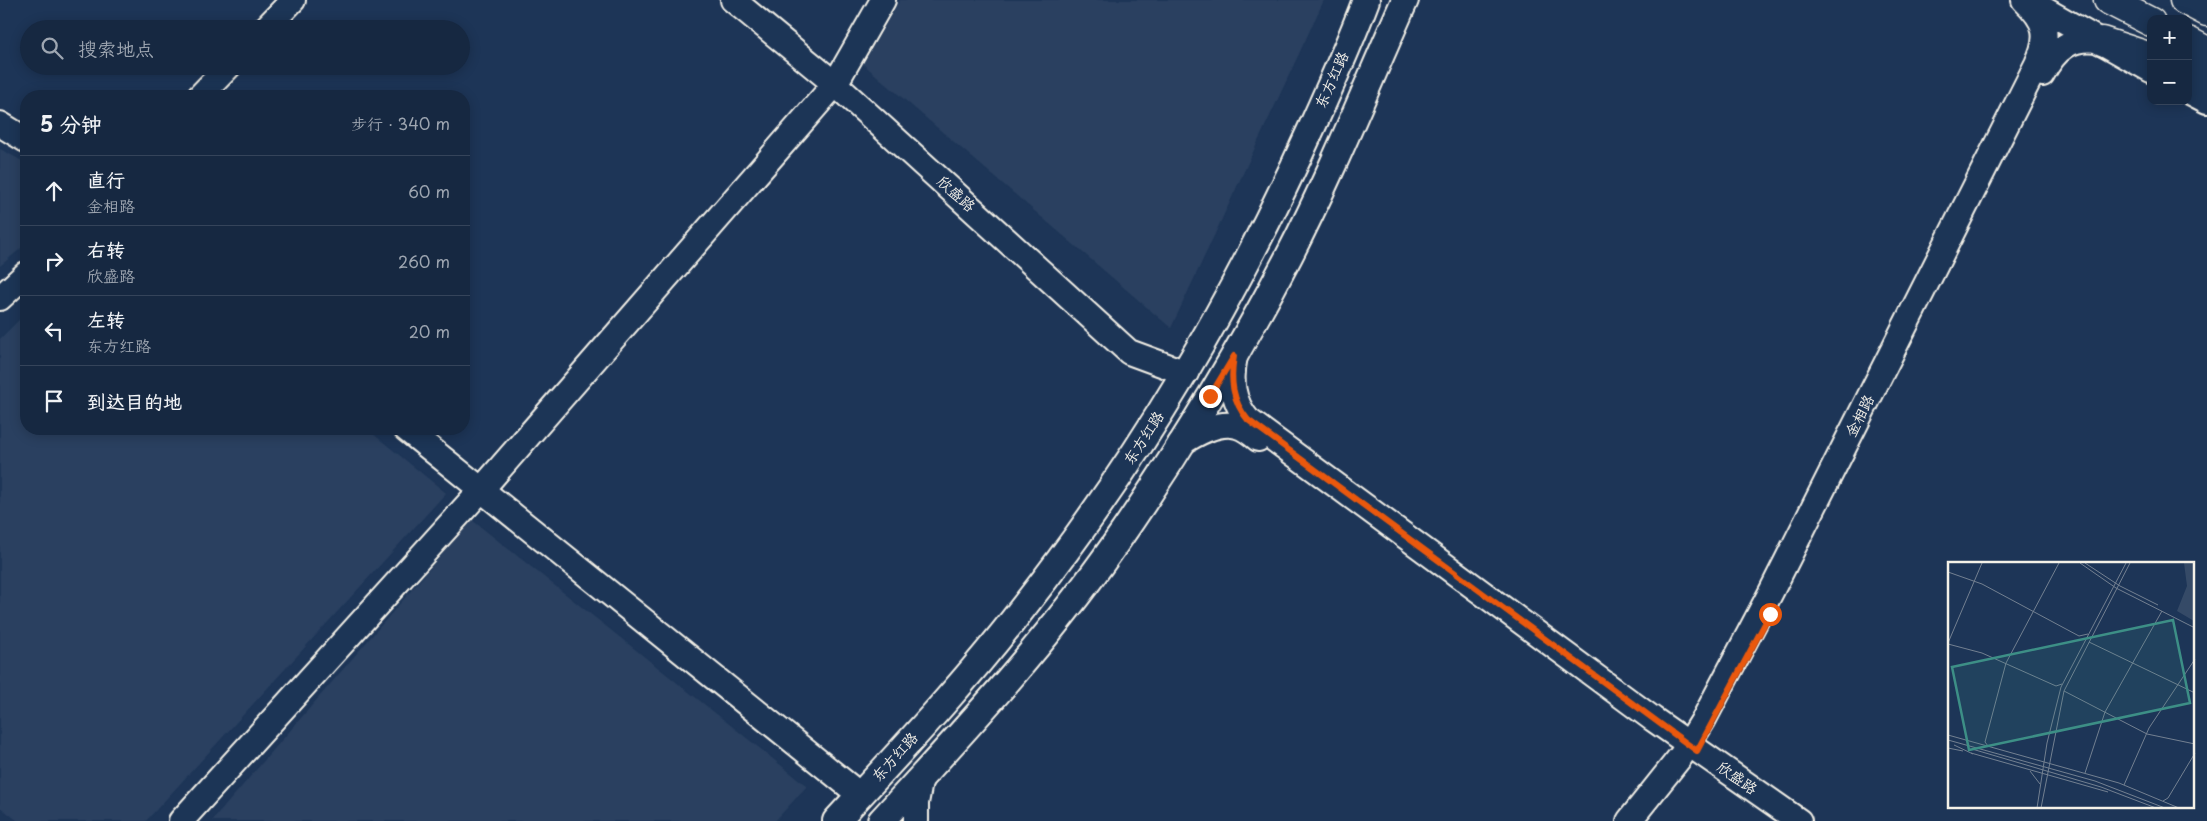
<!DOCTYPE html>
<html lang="zh">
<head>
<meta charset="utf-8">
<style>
	:root { --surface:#162841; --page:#23344c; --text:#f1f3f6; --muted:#9ea6b1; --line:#35445a }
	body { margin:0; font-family:"Playpen Sans","LXGW WenKai TC",sans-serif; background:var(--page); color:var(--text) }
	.controls { position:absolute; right:15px; top:15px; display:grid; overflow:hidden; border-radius:10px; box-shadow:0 2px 12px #0003 }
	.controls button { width:45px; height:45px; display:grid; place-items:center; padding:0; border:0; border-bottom:1px solid var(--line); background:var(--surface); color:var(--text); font:25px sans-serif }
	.stop { position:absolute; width:15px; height:15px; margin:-11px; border:4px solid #ea580c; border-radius:50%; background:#fff }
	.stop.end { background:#ea580c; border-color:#fff; box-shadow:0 1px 5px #0008 }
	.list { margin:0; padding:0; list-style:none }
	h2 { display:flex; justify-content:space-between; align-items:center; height:65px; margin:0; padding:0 20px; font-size:21px }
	h2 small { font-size:16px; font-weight:400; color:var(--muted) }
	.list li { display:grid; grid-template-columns:32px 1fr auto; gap:15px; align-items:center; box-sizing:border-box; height:70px; padding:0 20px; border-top:1px solid var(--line) }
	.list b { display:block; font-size:19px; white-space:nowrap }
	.list p { margin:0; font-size:16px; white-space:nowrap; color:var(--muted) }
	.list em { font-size:16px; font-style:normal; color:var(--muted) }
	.icon { flex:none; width:28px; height:28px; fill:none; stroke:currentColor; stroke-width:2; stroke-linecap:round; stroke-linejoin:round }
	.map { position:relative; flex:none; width:2207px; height:821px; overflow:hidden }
	.search { position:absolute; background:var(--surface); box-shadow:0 2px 12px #0003; left:20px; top:20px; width:450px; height:55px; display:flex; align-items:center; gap:12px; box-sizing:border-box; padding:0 18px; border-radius:28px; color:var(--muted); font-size:19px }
	.panel { position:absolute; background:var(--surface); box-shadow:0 2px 12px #0003; left:20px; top:90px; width:450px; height:345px; border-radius:20px }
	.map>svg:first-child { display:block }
	.built { fill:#2a4060 }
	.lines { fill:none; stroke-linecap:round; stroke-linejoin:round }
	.secondary-casing { stroke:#f4f1e8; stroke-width:28 }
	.primary-casing { stroke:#f4f1e8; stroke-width:30 }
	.highway-casing { stroke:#f4f1e8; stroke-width:31 }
	.secondary { stroke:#1d3557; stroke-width:24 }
	.primary { stroke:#1d3557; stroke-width:26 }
	.highway { stroke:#1d3557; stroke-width:28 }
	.route { stroke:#ea580c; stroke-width:6 }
	.labels { text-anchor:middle; stroke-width:4; stroke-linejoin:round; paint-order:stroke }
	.street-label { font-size:15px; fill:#f4f1e8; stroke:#1d3557 }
	.inset-road { fill:none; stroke:#738091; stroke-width:1 }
	.view { fill:#3d8f86; fill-opacity:0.15; stroke:#3d8f86; stroke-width:2.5 }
	.inset-edge { fill:none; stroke:#f4f1e8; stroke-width:2.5 }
</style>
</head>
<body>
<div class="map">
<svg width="2207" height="821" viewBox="0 0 2207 821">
	<rect width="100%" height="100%" fill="#1d3557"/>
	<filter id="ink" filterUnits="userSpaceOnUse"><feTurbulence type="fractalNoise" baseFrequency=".02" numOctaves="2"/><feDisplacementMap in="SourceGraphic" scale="10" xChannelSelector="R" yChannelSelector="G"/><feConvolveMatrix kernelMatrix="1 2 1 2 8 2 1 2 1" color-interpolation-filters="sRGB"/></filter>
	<g filter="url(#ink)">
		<!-- built -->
		<g class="built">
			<path d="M900,0h424l-153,328 -308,-264z"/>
			<path d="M0,149l26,14v81l-26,22z"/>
			<path d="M26,313v116h341l79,64 -300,328h-128l-18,-14v-468z"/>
			<path d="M472,520l335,266 -32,35h-563z"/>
		</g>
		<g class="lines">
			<defs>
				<g id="secondary">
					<path d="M733,0l102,84 294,268 57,21"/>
					<path d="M2031,2l120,68"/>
					<path d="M265,29l28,-29"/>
					<path d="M2042,74c14,-26 30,-39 60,-33"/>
					<path d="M2188,91l19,10"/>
					<path d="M200,96l29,-30"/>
					<path d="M0,124l26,16"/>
					<path d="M0,298l26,-24"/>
					<path d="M1235,356c-5,24 -3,45 13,64l405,299 146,102"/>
					<path d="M406,429l454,366"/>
					<path d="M1180,444c15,-10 39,-23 57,-18 8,2 15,8 21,13"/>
					<path d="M181,821l300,-331 354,-406 48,-84"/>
					<path d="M916,821v-18l5,-26"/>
					<path d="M1629,821l52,-65 23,-37 67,-127 266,-528c13,-29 10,-42 -13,-64"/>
				</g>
				<g id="primary">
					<path d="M836,821c64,-69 129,-138 186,-212 119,-151 211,-307 290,-482 19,-42 38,-84 54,-127"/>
					<path d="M881,821c81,-88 163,-176 232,-274 65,-93 124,-191 176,-291 43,-83 78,-171 116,-256"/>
				</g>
				<g id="highway">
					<path d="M2108,0l43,22"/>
					<path d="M2184,0l23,12"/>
					<path d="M2102,41l49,16"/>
					<path d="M2188,41l19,10"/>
					<path d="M2188,69l19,6"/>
				</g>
			</defs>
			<!-- secondary casing -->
			<use href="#secondary" class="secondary-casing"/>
			<!-- primary casing -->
			<use href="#primary" class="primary-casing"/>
			<!-- highway casing -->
			<use href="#highway" class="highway-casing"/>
			<!-- secondary -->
			<use href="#secondary" class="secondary"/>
			<!-- primary -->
			<use href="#primary" class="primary"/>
			<!-- highway -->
			<use href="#highway" class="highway"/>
		</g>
	</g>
	<g class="lines" filter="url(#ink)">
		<!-- route -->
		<path class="route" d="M1210,396l24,-40c-4,24 -2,45 14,64l449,331 73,-137"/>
	</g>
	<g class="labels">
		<!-- street labels -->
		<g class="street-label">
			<text transform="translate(1332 80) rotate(-66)" y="5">东方红路</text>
			<text transform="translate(956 194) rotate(42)" y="5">欣盛路</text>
			<text transform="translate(1860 416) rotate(-63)" y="5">金相路</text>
			<text transform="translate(1144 438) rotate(-57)" y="5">东方红路</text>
			<text transform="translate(895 757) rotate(-48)" y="5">东方红路</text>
			<text transform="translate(1737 778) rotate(35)" y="5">欣盛路</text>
		</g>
	</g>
	<!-- overview -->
	<g transform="translate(1948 562)">
		<rect width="246" height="246" fill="#1d3557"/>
		<path d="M236,1h10v58l-17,-10 10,-25z" fill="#354a67"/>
		<path class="inset-road" d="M132,1l36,25 79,40M137,1l35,23 38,19M0,10l34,12 97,52 9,-2M141,80l106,51M0,81l34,-80M0,82l34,9 74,33 6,-2M116,129l83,43 48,10M0,173l171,48 60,25M0,178l147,41 70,27M6,183l19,9M40,184l-3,-4 21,-79 53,-100M0,186l15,3M24,187l129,38 55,21M23,191l137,39M82,209l10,13M137,211l20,-61 57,-101M176,223l25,-57 46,-69M215,239l5,-3 27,-45M89,246l10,-65 14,-56 65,-124M93,246l23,-117 66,-128"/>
		<path class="view" d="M225,58l17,83 -221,47 -17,-83z"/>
		<rect width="246" height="246" class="inset-edge"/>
	</g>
</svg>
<div class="controls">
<button>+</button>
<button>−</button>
</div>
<div class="stop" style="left:1770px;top:614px"></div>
<div class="stop end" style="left:1210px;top:396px"></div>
<div class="search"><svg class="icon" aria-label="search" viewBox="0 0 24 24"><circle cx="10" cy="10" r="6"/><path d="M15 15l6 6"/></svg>搜索地点</div>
<section class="panel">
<h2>5 分钟<small>步行 · 340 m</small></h2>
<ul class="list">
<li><svg class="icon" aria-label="ahead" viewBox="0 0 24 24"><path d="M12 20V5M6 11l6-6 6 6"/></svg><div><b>直行</b><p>金相路</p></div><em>60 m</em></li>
<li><svg class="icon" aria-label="right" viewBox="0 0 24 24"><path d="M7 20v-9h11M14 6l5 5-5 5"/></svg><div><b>右转</b><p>欣盛路</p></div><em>260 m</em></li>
<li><svg class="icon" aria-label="left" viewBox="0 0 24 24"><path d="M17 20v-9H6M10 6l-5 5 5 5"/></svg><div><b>左转</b><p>东方红路</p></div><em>20 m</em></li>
<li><svg class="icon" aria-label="arrive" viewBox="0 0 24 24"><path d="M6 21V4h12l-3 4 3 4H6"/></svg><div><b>到达目的地</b></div></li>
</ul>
</section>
</div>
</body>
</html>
